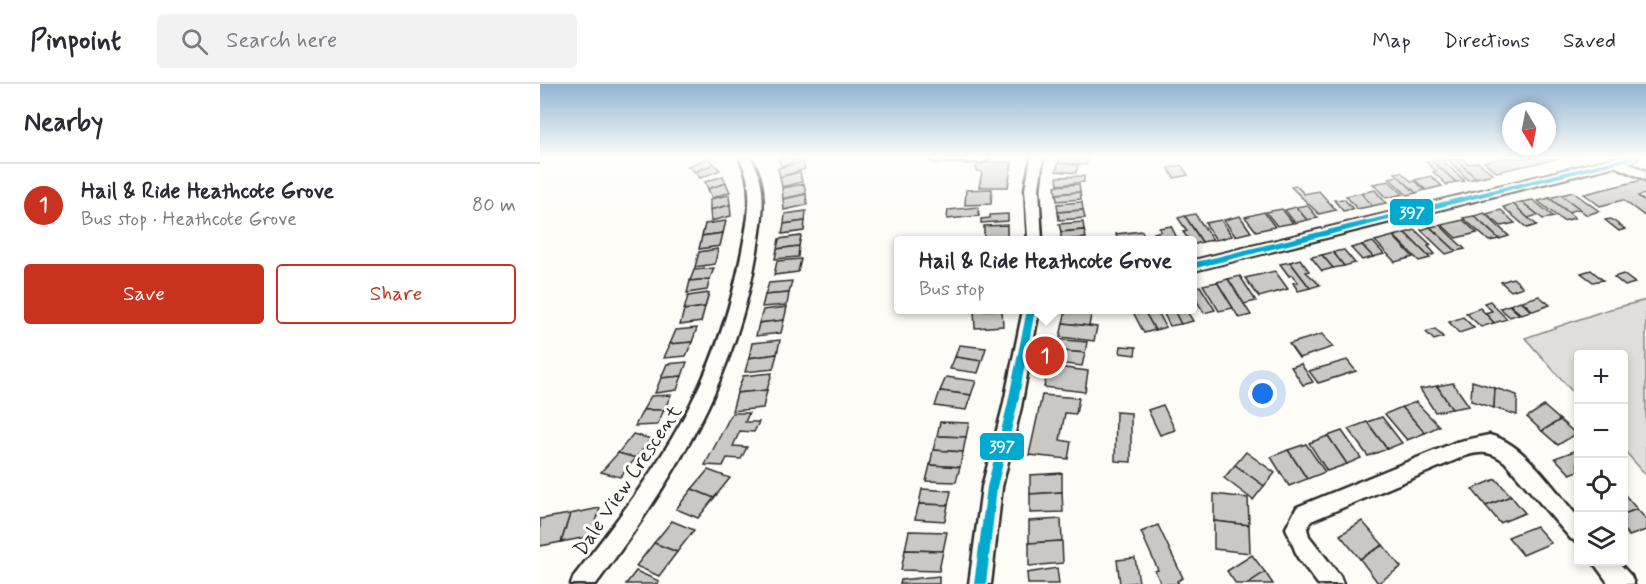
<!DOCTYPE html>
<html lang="en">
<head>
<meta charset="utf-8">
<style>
	:root { --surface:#fff; --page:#f2f2f3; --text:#2b2b33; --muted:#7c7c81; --line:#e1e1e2; --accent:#c8321e }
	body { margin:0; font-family:Mynerve,sans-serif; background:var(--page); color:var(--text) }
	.controls { position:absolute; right:18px; bottom:18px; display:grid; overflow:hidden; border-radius:6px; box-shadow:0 3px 9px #0003 }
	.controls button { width:54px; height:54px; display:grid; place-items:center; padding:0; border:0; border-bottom:2px solid var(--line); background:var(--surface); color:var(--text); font:30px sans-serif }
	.compass { position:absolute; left:962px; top:18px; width:54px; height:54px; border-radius:50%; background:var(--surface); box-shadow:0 3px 9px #0003; rotate:170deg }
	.you { position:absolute; left:723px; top:310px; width:21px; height:21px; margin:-15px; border:4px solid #fff; border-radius:50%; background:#1a73e8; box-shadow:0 0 0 9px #1a73e833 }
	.badge { display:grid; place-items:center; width:39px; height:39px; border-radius:50%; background:var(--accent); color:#fff; font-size:20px; font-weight:700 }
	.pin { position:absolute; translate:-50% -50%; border:3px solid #fff; box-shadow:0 2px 6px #0006 }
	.popup { position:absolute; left:354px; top:152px; width:303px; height:78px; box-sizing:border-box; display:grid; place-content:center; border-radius:6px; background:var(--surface); filter:drop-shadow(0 2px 4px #0005); font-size:20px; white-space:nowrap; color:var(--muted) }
	.popup b { font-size:22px; color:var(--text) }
	.popup::after { content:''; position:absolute; left:50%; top:100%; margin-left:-12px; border:12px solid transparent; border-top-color:var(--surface) }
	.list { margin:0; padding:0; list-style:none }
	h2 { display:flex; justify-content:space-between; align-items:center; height:78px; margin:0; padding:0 24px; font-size:26px }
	h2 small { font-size:20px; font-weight:400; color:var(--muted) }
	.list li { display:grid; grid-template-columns:39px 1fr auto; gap:18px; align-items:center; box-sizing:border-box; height:84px; padding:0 24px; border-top:2px solid var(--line) }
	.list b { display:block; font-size:22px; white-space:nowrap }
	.list p { margin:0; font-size:20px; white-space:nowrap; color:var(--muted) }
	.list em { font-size:20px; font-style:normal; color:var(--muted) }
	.actions { display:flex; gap:12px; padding:18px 24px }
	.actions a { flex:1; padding:14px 0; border:2px solid var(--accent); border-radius:6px; text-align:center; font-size:21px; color:var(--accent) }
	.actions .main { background:var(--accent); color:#fff }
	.icon { flex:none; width:33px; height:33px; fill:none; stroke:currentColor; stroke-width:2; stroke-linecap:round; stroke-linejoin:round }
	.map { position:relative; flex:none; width:1106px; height:500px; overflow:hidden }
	header { display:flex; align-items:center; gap:36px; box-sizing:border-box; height:84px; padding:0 30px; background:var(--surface); border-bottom:2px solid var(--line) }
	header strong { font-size:28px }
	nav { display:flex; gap:33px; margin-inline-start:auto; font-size:21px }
	.search { width:420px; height:54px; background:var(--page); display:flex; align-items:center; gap:15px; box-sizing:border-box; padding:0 21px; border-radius:6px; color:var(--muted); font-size:22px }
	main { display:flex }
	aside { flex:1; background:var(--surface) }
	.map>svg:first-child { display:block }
	.green { fill:#dfdeda; stroke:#858482; stroke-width:1.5 }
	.building { fill:#c9c8c4; stroke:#2b2b2b; stroke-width:1.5 }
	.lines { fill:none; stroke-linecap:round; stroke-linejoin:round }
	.minor-casing { stroke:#2b2b2b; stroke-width:5 }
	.minor { fill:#fdfcf7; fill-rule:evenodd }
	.bus-1-casing { stroke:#fdfcf7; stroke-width:5 }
	.bus-1 { fill:#00a9ce; fill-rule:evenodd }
	.labels { text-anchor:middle; stroke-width:6; stroke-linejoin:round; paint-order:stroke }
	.street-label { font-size:20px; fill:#2b2b2b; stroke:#fdfcf7 }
	.line-badge { stroke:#fdfcf7; stroke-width:2 }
	.badge-label { font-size:16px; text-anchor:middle; font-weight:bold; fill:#fff }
</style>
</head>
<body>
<header>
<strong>Pinpoint</strong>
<div class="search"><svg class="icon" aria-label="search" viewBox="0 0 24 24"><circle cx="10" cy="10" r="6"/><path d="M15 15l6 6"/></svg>Search here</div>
<nav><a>Map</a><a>Directions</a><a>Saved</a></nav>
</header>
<main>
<aside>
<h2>Nearby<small></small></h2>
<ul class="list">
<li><span class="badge">1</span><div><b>Hail &amp; Ride Heathcote Grove</b><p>Bus stop · Heathcote Grove</p></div><em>80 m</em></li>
</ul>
<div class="actions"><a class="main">Save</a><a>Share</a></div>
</aside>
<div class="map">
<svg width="1106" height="500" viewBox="0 0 1106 500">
	<rect width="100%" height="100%" fill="#fdfcf7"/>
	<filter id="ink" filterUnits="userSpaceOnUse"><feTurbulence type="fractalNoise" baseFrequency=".0167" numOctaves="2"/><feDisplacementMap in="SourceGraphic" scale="12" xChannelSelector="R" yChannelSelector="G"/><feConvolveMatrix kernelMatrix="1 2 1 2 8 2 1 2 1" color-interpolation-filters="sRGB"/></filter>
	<g filter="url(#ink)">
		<!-- green -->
		<path class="green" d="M1106,216v175l-22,-25v-96h-46v44l-53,-60 78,-27z"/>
		<!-- building -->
		<g class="building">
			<path d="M169,74l5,6 -19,8 -7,-6z"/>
			<path d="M243,74h16l1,1 -18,7 -4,-6z"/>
			<path d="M520,74h28l-2,7 -28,-2z"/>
			<path d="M922,74l6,6 10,-2 15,12 -17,4 -21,-19z"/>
			<path d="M964,74h57l-65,14 -12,-10z"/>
			<path d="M901,75l24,22 -9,1 -24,-21z"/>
			<path d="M915,75l21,19 -8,2 -19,-20z"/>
			<path d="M892,77l24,21 -9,3 -14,-13 3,-1 -10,-9z"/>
			<path d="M263,78l2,7 -25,8 -2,-9z"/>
			<path d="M443,78h29l-4,25h-29l3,-15 -5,-1 -1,-4z"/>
			<path d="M518,79l20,2 -2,8 -20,-2z"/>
			<path d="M174,80l6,6 -20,8 -5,-6z"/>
			<path d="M641,81l7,10 -14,3 -6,-10z"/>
			<path d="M260,88l2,10 -20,5 -2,-10z"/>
			<path d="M861,88l11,10 3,-1 10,9 -9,3 -21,-20z"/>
			<path d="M183,92l3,7 -18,6 -3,-7z"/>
			<path d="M544,92v6l-26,3 -1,-8z"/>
			<path d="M858,92l18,17 -9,2 -18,-17z"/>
			<path d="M891,92l11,10 -16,4 -11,-10z"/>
			<path d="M1102,96l4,2v12l-8,2 8,6v15l-23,-17 -23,6 -16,-12z"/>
			<path d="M849,97l14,13 -17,4 -13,-14z"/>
			<path d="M186,99l4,9 -18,6 -4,-9z"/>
			<path d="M264,100l2,10 -23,5 -1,-11z"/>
			<path d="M539,100l1,8 -24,2 -1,-8z"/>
			<path d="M757,102l7,8 15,-3 17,19 -17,4 -28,-27z"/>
			<path d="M452,105l-1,15 -26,1 1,-15z"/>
			<path d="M835,106l11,13 -14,3 -11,-13z"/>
			<path d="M540,108l1,7 -24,2 -1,-7z"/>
			<path d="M1033,108l26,19 -12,4 -26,-20z"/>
			<path d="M821,109l11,13 -15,3 -11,-13z"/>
			<path d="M266,110l1,11 -23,5 -1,-11z"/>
			<path d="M189,111l1,10 -20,5v-11z"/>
			<path d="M1021,111l19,14 -12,3 -19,-14z"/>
			<path d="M1009,114l19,14 7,6 -12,3 -25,-20z"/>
			<path d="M804,115l9,10 -10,2 -9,-11z"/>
			<path d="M993,116l21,17 -11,2 -21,-17z"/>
			<path d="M542,118l1,8 -25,2 -1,-8z"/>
			<path d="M982,118l16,13 -10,3 -15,-14z"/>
			<path d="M973,120l15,14 9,7 -10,3 -24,-21z"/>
			<path d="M190,121l1,11 -20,5 -1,-11z"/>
			<path d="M767,121l11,13 -11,2 -11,-13z"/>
			<path d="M438,123l1,9 -32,3 1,-9z"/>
			<path d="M756,123l11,13 -12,3 -10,-13z"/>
			<path d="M742,125l11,14 -16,3 -11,-14z"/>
			<path d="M543,126l2,8 -26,2 -1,-8z"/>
			<path d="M961,126l14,13 -14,3 -15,-12z"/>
			<path d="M266,127l-1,10 -21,3 1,-10z"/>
			<path d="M724,128l11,15 -19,4 -11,-14z"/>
			<path d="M944,129l14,13 11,10 -10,3 -25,-23z"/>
			<path d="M468,130v7l-27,2v-4l9,-1v-3z"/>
			<path d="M655,130l18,26 -11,2 -17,-26z"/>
			<path d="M645,132l17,26 -10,3v-5h-3l-6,-8 4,-1 -9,-13z"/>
			<path d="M700,132l11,16 -16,4 -11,-16z"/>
			<path d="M934,132l25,23 -10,2 -26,-23z"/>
			<path d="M1071,135l14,10 -6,2 -14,-11z"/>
			<path d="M681,136l11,16 -16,4 -11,-17z"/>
			<path d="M923,136l14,13 -21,5 -14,-13z"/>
			<path d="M186,137l-3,12 -21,3 3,-12z"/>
			<path d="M265,137l-1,10 -22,3 2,-10z"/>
			<path d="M543,138l1,8 -23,2 -2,-8z"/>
			<path d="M467,141v15h-23v-14z"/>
			<path d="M900,141l13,13 12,11 -9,2 -26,-24z"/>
			<path d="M631,142l7,14h5h-28l-1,-7 7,-2 -2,-3z"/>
			<path d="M890,143l26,24 -10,3 -25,-24z"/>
			<path d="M544,146l2,8 -25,2v-8z"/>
			<path d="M875,146l16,15 -3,1 7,8 -7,2 -23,-23z"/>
			<path d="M602,147l2,6 -27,2 -1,-5z"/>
			<path d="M183,149l-3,13 -21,3 3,-13z"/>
			<path d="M865,149l25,25 -11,3 -25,-25z"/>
			<path d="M261,152l-2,10 -22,3 2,-10z"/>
			<path d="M853,152l20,21 -18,5 -20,-21z"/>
			<path d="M833,158l11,12 -11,3 -11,-12z"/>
			<path d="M822,161l11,12 -11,3 -11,-12z"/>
			<path d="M259,162l-1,11 -23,2 2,-10z"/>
			<path d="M178,165l-3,15 -20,3 4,-15z"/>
			<path d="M804,166l11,13 -11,3 -11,-14z"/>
			<path d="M793,168l11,14 -11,2 -11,-13z"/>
			<path d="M782,171l11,13 -11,3 -11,-14z"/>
			<path d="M261,175l-3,13 -24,3 3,-14z"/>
			<path d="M760,175l9,12 -3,1 14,13 -10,3 -20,-26z"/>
			<path d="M750,178l20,26 -12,3 -5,-8 5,-1 -6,-7 -3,1 -9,-12z"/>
			<path d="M174,184l-4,11 -20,2 4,-11z"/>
			<path d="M1051,186l12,10 -10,2 -12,-9z"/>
			<path d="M735,187l13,18 -29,8 -14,-19z"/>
			<path d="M1083,190l12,9 -10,3 -11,-9z"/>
			<path d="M700,192l16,25 -12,3 -16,-25z"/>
			<path d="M973,194l10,9 -12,4 -10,-9z"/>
			<path d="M170,195l-3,11 -20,3 3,-12z"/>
			<path d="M688,195l16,25 7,11 -12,3 -22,-36z"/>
			<path d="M252,197l-3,12 -24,2 4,-12z"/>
			<path d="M677,198l16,26 -14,3 -16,-26z"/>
			<path d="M660,202l15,24 -11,3 -12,-20v-5z"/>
			<path d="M169,209l-4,14 -21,3 4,-14z"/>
			<path d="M249,209l-2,12 -25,2 3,-12z"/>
			<path d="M999,212l11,9 -17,6 -11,-10z"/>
			<path d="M950,217l7,8 10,10 -13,4 -9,-10 7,-2 -8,-8z"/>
			<path d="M980,217l11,10 -10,3 -11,-9z"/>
			<path d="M969,221l10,9 -9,3 -10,-9z"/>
			<path d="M165,223l-4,15 -21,3 4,-15z"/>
			<path d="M247,223l-3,13 -25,3 4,-13z"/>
			<path d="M940,224l5,5 9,10 -13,4 -15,-14z"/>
			<path d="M434,226h28l1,16 -28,2z"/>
			<path d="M526,226l13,2v-2h13l-3,16 -26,-3z"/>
			<path d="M592,226h12l11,20 -11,3z"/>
			<path d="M604,226h13l9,17 -11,3z"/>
			<path d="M622,226h12l7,14 -11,2z"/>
			<path d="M634,226h12l7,11 -12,3z"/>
			<path d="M923,233l11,11 -15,5 -10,-11z"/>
			<path d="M244,236l-3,13 -25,3 3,-13z"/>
			<path d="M523,239l34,4 -3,14 -34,-4z"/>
			<path d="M157,244l-5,14 -22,2 6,-14z"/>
			<path d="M895,245l8,8 -9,3 -8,-8z"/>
			<path d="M782,250l11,13 -34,11 -10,-14z"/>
			<path d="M514,255l33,3 -2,11 -33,-3z"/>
			<path d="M240,256l-3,14 -28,4 3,-15z"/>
			<path d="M152,258l-6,14 -22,2 6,-14z"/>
			<path d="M419,261l27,3 -4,13 -27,-4z"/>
			<path d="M581,262l15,1 -1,8 -15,-2z"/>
			<path d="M512,266l33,3 -3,13 -33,-4z"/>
			<path d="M237,270l-4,15 -28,3 4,-14z"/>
			<path d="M415,273l27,4 -4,12 -28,-4z"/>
			<path d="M807,276l9,11 -38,12 -9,-12z"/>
			<path d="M147,278l-5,14 -21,2 6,-14z"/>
			<path d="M761,280l12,18 -10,3 -12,-18z"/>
			<path d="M509,282l39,5 -3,21 -41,-5z"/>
			<path d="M232,289l-5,17 -30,3 6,-17z"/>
			<path d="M142,292l-5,14 -22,3 6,-15z"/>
			<path d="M406,293l30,4 -5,14 -31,-4z"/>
			<path d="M932,297l23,7 -1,20 -23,-7z"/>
			<path d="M913,299l16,23 -17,3 -15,-23z"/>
			<path d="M897,302l15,23 -17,3 -15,-23z"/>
			<path d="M955,304l22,7v20l-23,-7z"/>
			<path d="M227,306l-4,18 -31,3 5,-18z"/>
			<path d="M400,307l31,4 -5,15 -31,-4z"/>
			<path d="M131,311l-7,15h-21l8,-14z"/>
			<path d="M502,311l37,3 -3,16 -11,-1 -5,27 11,2 -3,17 -39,-4z"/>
			<path d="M876,318l23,24 -14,7 -23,-26z"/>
			<path d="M623,321l12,25 -15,5 -12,-25z"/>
			<path d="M1004,322l16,14 -18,11 -15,-14z"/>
			<path d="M862,323l23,26 -18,7 -22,-26z"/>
			<path d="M103,326h21l-7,15 -22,1z"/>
			<path d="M576,328l15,1v49l-16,-1z"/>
			<path d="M192,329h17l-4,9h14l-5,10 -14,-1 -7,15 14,1 -6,12 -14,-1 -4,8 -18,-1z"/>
			<path d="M842,333l20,26 -15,6 -20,-27z"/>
			<path d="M1020,336l16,14 -18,11 -16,-14z"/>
			<path d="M400,338l29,1 -3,14 -29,-1z"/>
			<path d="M827,338l20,27 -19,7 -20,-27z"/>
			<path d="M802,347l19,27 -14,6 -19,-28z"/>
			<path d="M93,350l18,5 -15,19 -18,-5z"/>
			<path d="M397,352l29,1 -3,15 -30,-2z"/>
			<path d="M788,352l19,28 -20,7 -18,-28z"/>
			<path d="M766,360l19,28 -18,7 -19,-29z"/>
			<path d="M393,366l30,2 -3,15 -30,-2z"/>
			<path d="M748,366l19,29 -18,7 -18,-29z"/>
			<path d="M1037,366l1,21 -8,3 -15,-16z"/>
			<path d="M706,368l29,21 -11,13 -29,-21z"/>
			<path d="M78,369l18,5 -16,19 -19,-5z"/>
			<path d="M390,381l30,2 -4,15 -30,-1z"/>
			<path d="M695,381l29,21 -11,14 -29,-22z"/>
			<path d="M168,386l22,8 -16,20 -22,-9z"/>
			<path d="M522,389v19l-32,2v-19z"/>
			<path d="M956,395l15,17 -25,10 -14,-17z"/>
			<path d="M152,405l22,9 -16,20 -22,-9z"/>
			<path d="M382,405l29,2 -3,14 -29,-1z"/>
			<path d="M522,408l1,20 -33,1v-19z"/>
			<path d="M674,410l34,4 1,27 -35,-4z"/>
			<path d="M1084,410l13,15 -13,5z"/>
			<path d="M971,412l14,17 -25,10 -14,-17z"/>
			<path d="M379,420l29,1 -3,16 -30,-2z"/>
			<path d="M60,424l-8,28 -31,6 9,-28z"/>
			<path d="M1097,425l9,10v11l-17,6 -5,-6v-16z"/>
			<path d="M30,430l-9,28 -21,4v-27z"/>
			<path d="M521,435l1,22 -33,2v-22z"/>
			<path d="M132,437l22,9 -17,22 -23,-9z"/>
			<path d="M674,437l35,4 1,28 -36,-4z"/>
			<path d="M822,437l21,24 -23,14 -20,-24z"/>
			<path d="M618,441l25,53 -6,3 2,3h-18l-6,-13 3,-1 -17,-38z"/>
			<path d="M996,442l15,17 -28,12 -15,-18z"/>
			<path d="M369,447l38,1 -4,19 -38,-1z"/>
			<path d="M522,457l1,22 -34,3v-23z"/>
			<path d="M114,459l23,9 -18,24 -23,-10z"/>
			<path d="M843,461l18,22 -23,16 -18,-24z"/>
			<path d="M365,466l38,1 -4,20 -38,-1z"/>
			<path d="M712,471l13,17 -18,12h-11l-9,-13z"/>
			<path d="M595,474l4,24 -19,2 -3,-24z"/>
			<path d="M517,484l2,16h-31l-1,-11z"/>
			<path d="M96,487l23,10 -2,3h-31z"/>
			<path d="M725,488l8,12h-26z"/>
			<path d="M399,492v8h-39l1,-4z"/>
		</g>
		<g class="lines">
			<defs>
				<g id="minor">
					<path d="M199,74h12c18,28 11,62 6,93 -22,132 -83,228 -161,333h-25l3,-8c83,-106 143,-189 168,-325 6,-31 14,-65 -3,-93z"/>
					<path d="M388,74h62l-6,4h-50z"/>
					<path d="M491,74h12l-4,31 3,51h-14l-3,-51z"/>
					<path d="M1075,74h22l-9,5 18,8v9l-32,-14 -422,105v-10z"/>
					<path d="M483,226h16l-18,97 -19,80 -11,97h-22l13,-97 21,-80z"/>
					<path d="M949,351c35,7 66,56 89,82v25l-7,-3 -66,-77c-14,-11 -23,-11 -40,-6l-154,65 -4,8 2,7 31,40 3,8h-25l-20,-26 -12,-30 11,-21 159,-65z"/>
					<path d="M1053,478h25l13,14 3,8h-25z"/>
				</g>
			</defs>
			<!-- minor casing -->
			<use href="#minor" class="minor-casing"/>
			<!-- minor -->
			<use href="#minor" class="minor"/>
			<defs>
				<g id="bus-1">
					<path d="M1083,74h11l-1,1 -441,110v-6z"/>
					<path d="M487,226h8l-18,97 -20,80 -11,97h-12l13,-97 20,-80z"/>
				</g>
			</defs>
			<!-- bus-1 casing -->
			<use href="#bus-1" class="bus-1-casing"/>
			<!-- bus-1 -->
			<use href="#bus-1" class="bus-1"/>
		</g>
	</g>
	<!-- sky -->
	<linearGradient id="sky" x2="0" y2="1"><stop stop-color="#93b4d2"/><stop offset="0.51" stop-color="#fefefb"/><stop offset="1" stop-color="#fefefb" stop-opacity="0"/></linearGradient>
	<rect width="1106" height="144" fill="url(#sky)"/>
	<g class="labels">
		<!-- street labels -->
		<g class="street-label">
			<text transform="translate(87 396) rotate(-56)" y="7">Dale View Crescent</text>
		</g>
	</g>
	<g class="line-badge">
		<rect x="849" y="114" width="45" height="28" rx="6" fill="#00a9ce"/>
		<rect x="439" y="348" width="46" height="29" rx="6" fill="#00a9ce"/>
	</g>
	<g class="badge-label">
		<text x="872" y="134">397</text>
		<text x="462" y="368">397</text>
	</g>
</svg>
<div class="controls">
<button>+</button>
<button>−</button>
<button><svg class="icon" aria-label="locate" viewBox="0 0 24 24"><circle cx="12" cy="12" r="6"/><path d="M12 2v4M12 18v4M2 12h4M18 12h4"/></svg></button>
<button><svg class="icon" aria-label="layers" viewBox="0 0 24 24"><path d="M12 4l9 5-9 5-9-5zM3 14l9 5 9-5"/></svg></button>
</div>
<svg class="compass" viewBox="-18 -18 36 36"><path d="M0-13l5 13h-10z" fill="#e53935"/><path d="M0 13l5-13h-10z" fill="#7c7c81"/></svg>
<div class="you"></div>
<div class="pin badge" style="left:505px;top:272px">1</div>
<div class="popup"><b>Hail &amp; Ride Heathcote Grove</b>Bus stop</div>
</div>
</main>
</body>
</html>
